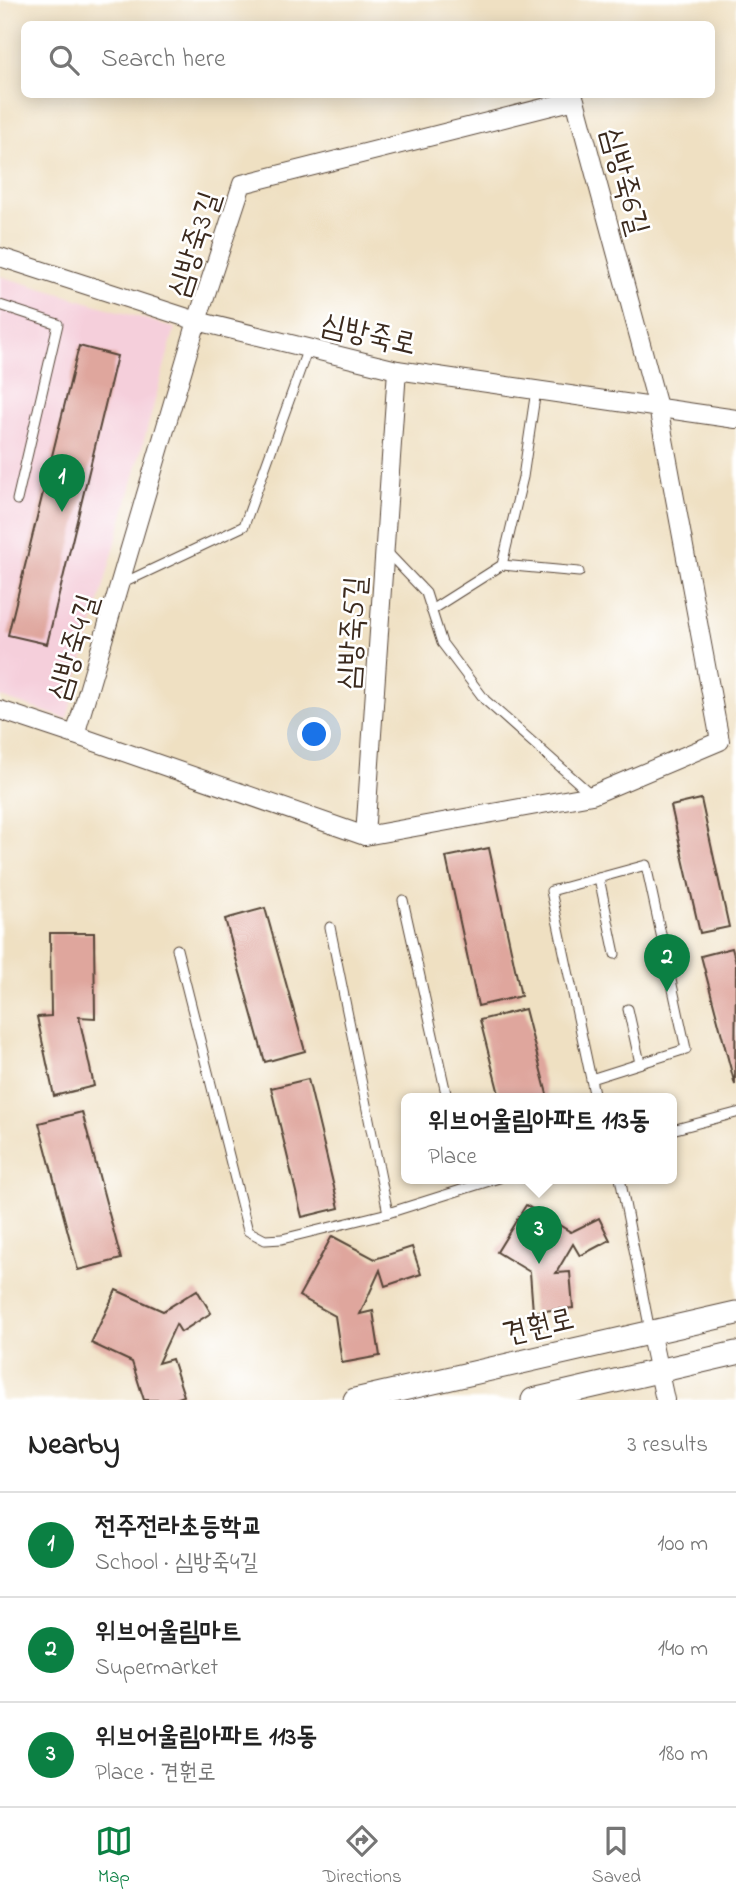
<!DOCTYPE html>
<html lang="en">
<head>
<meta charset="utf-8">
<style>
	:root { --surface:#fff; --page:#f2f2f2; --text:#222; --muted:#767676; --line:#e0e0e0; --accent:#0b8043 }
	body { margin:0; font-family:"Indie Flower","Poor Story",sans-serif; background:var(--page); color:var(--text) }
	.you { position:absolute; left:315px; top:735px; width:24px; height:24px; margin:-18px; border:5px solid #fff; border-radius:50%; background:#1a73e8; box-shadow:0 0 0 10px #1a73e833 }
	.badge { display:grid; place-items:center; width:46px; height:46px; border-radius:50%; background:var(--accent); color:#fff; font-size:23px; font-weight:700 }
	.pin { position:absolute; translate:-50% -58px; filter:drop-shadow(0 2px 4px #0008) }
	.pin::after { content:''; position:absolute; top:37px; width:24px; height:21px; background:inherit; clip-path:polygon(0 0,100% 0,50% 100%) }
	.popup { position:absolute; left:401px; top:1093px; width:276px; height:91px; box-sizing:border-box; display:grid; place-content:center; border-radius:10px; background:var(--surface); filter:drop-shadow(0 2px 5px #0005); font-size:23px; white-space:nowrap; color:var(--muted) }
	.popup b { font-size:26px; color:var(--text) }
	.popup::after { content:''; position:absolute; left:50%; top:100%; margin-left:-14px; border:14px solid transparent; border-top-color:var(--surface) }
	.list { margin:0; padding:0; list-style:none }
	h2 { display:flex; justify-content:space-between; align-items:center; height:91px; margin:0; padding:0 28px; font-size:30px }
	h2 small { font-size:23px; font-weight:400; color:var(--muted) }
	.list li { display:grid; grid-template-columns:46px 1fr auto; gap:21px; align-items:center; box-sizing:border-box; height:105px; padding:0 28px; border-top:2px solid var(--line) }
	.list b { display:block; font-size:26px; white-space:nowrap }
	.list p { margin:0; font-size:23px; white-space:nowrap; color:var(--muted) }
	.list em { font-size:23px; font-style:normal; color:var(--muted) }
	.icon { flex:none; width:38px; height:38px; fill:none; stroke:currentColor; stroke-width:2; stroke-linecap:round; stroke-linejoin:round }
	.map { position:relative; flex:none; width:736px; height:1400px; overflow:hidden }
	.search { position:absolute; background:var(--surface); box-shadow:0 4px 18px #0003; left:21px; right:21px; top:21px; height:77px; display:flex; align-items:center; gap:18px; box-sizing:border-box; padding:0 24px; border-radius:10px; color:var(--muted); font-size:26px }
	.sheet { height:406px; background:var(--surface) }
	nav { display:flex; justify-content:space-around; align-items:center; box-sizing:border-box; height:98px; border-top:2px solid var(--line); background:var(--surface); font-size:19px; color:var(--muted) }
	nav a { display:grid; justify-items:center; gap:4px }
	nav .on { color:var(--accent) }
	.map>svg:first-child { display:block }
	.built { fill:#f5cfdb }
	.building { fill:#dfa69d }
	.lines { fill:none; stroke-linecap:round; stroke-linejoin:round }
	.service-casing { stroke:#564537; stroke-width:11 }
	.minor-casing { stroke:#564537; stroke-width:20 }
	.tertiary-casing { stroke:#564537; stroke-width:25 }
	.service { stroke:#fff; stroke-width:9 }
	.minor { stroke:#fff; stroke-width:18 }
	.tertiary { stroke:#fff; stroke-width:23 }
	.labels { text-anchor:middle; stroke-width:5; stroke-linejoin:round; paint-order:stroke }
	.street-label { font-size:30px; fill:#3b2a1e; stroke:#fff }
</style>
</head>
<body>
<div class="map">
<svg width="736" height="1400" viewBox="0 0 736 1400">
	<rect width="100%" height="100%" fill="#fff"/>
	<filter id="ink" filterUnits="userSpaceOnUse"><feTurbulence type="fractalNoise" baseFrequency=".0143" numOctaves="2"/><feDisplacementMap in="SourceGraphic" scale="14" xChannelSelector="R" yChannelSelector="G"/><feConvolveMatrix kernelMatrix="1 2 1 2 8 2 1 2 1" color-interpolation-filters="sRGB"/></filter>
	<filter id="wash" filterUnits="userSpaceOnUse"><feTurbulence type="fractalNoise" baseFrequency=".00686" numOctaves="4" result="noise"/><feDisplacementMap in="SourceGraphic" scale="28" xChannelSelector="R" yChannelSelector="G"/><feGaussianBlur stdDeviation="1.57" result="paint"/><feColorMatrix in="noise" values="0 0 0 0 0 0 0 0 0 0 0 0 0 0 0 0 0 1.4 0 .05"/><feComposite in="paint" operator="in"/></filter>
	<g filter="url(#wash)">
		<rect width="100%" height="100%" fill="#efe0c2"/>
		<!-- built -->
		<path class="built" d="M0,276l175,52 -108,391 -67,-22z"/>
		<g id="blocks">
			<!-- building -->
			<g class="building">
				<path d="M79,346l38,10 -70,288 -39,-9z"/>
				<path d="M701,799l28,128 -29,6 -29,-127z"/>
				<path d="M489,848l32,148 -43,10 -32,-149z"/>
				<path d="M265,908l40,143 -40,11 -40,-143z"/>
				<path d="M50,933h44l1,85 -16,-1 15,69 -40,10 -17,-79 14,-1z"/>
				<path d="M732,948l4,15 -1,122 -34,-129z"/>
				<path d="M525,1009l23,89h-48l-20,-78z"/>
				<path d="M308,1079l31,129 -37,9 -31,-129z"/>
				<path d="M82,1112l39,147 -43,11 -39,-147z"/>
				<path d="M526,1205l45,27 28,-14 11,22 -30,16 -7,-12 -17,29 14,-1 3,36 -40,4 -3,-40 -33,-20z"/>
				<path d="M332,1236l43,23 37,-12 9,27 -36,12 -5,-16 -20,44 13,-3 7,45 -38,7 -7,-47 -36,-20z"/>
				<path d="M116,1290l47,21 34,-21 14,23 -30,19 -5,-8 -18,39 14,-4 12,37 -11,4h-29l-12,-38 -41,-19z"/>
			</g>
		</g>
	</g>
	<g filter="url(#ink)">
		<use href="#blocks" fill-opacity="0" stroke="#564537" stroke-width="2"/>
		<g class="lines">
			<defs>
				<g id="service">
					<path d="M0,305l58,19 -41,176"/>
					<path d="M386,551l40,42 16,50 43,57 107,95"/>
					<path d="M502,565l21,-88 13,-87"/>
					<path d="M119,585l125,-59 64,-178"/>
					<path d="M431,610l71,-45 77,7"/>
					<path d="M599,878l16,76"/>
					<path d="M403,900l44,198"/>
					<path d="M330,927l58,286"/>
					<path d="M177,949l71,282 17,9 17,-1 106,-26 111,-35"/>
					<path d="M628,1009l12,54"/>
					<path d="M591,1079l95,-30 -40,-184 -95,26 44,207"/>
					<path d="M672,1130l64,-17"/>
					<path d="M620,1178l30,153"/>
				</g>
				<g id="minor">
					<path d="M575,100l83,307 62,334 -128,54 -227,41 -290,-101 122,-414 45,-137z"/>
					<path d="M0,257l197,64 200,49 339,49"/>
					<path d="M0,710l75,25"/>
					<path d="M365,836l32,-466"/>
					<path d="M650,1331l15,69"/>
				</g>
				<g id="tertiary">
					<path d="M355,1400l381,-87"/>
					<path d="M533,1400l203,-47"/>
				</g>
			</defs>
			<!-- service casing -->
			<use href="#service" class="service-casing"/>
			<!-- minor casing -->
			<use href="#minor" class="minor-casing"/>
			<!-- tertiary casing -->
			<use href="#tertiary" class="tertiary-casing"/>
			<!-- service -->
			<use href="#service" class="service"/>
			<!-- minor -->
			<use href="#minor" class="minor"/>
			<!-- tertiary -->
			<use href="#tertiary" class="tertiary"/>
		</g>
	</g>
	<g class="labels">
		<!-- street labels -->
		<g class="street-label">
			<text transform="translate(626 181) rotate(75)" y="10">심방죽6길</text>
			<text transform="translate(193 244) rotate(-72)" y="10">심방죽3길</text>
			<text transform="translate(369 333) rotate(13)" y="10">심방죽로</text>
			<text transform="translate(351 633) rotate(-86)" y="10">심방죽5길</text>
			<text transform="translate(72 647) rotate(-73)" y="10">심방죽4길</text>
			<text transform="translate(538 1325) rotate(-13)" y="10">견훤로</text>
		</g>
	</g>
</svg>
<div class="you"></div>
<div class="pin badge" style="left:62px;top:512px">1</div>
<div class="pin badge" style="left:667px;top:992px">2</div>
<div class="pin badge" style="left:539px;top:1264px">3</div>
<div class="popup"><b>위브어울림아파트 113동</b>Place</div>
<div class="search"><svg class="icon" aria-label="search" viewBox="0 0 24 24"><circle cx="10" cy="10" r="6"/><path d="M15 15l6 6"/></svg>Search here</div>
</div>
<section class="sheet">
<h2>Nearby<small>3 results</small></h2>
<ul class="list">
<li><span class="badge">1</span><div><b>전주전라초등학교</b><p>School · 심방죽4길</p></div><em>100 m</em></li>
<li><span class="badge">2</span><div><b>위브어울림마트</b><p>Supermarket</p></div><em>140 m</em></li>
<li><span class="badge">3</span><div><b>위브어울림아파트 113동</b><p>Place · 견훤로</p></div><em>180 m</em></li>
</ul>
</section>
<nav>
<a class="on"><svg class="icon" aria-label="map" viewBox="0 0 24 24"><path d="M3 6l6-2 6 2 6-2v14l-6 2-6-2-6 2zM9 4v14M15 6v14"/></svg>Map</a>
<a><svg class="icon" aria-label="directions" viewBox="0 0 24 24"><path d="M12 3l9 9-9 9-9-9zM9 14v-3h6M13 9l2 2-2 2"/></svg>Directions</a>
<a><svg class="icon" aria-label="saved" viewBox="0 0 24 24"><path d="M7 4h10v16l-5-4-5 4z"/></svg>Saved</a>
</nav>
</body>
</html>
